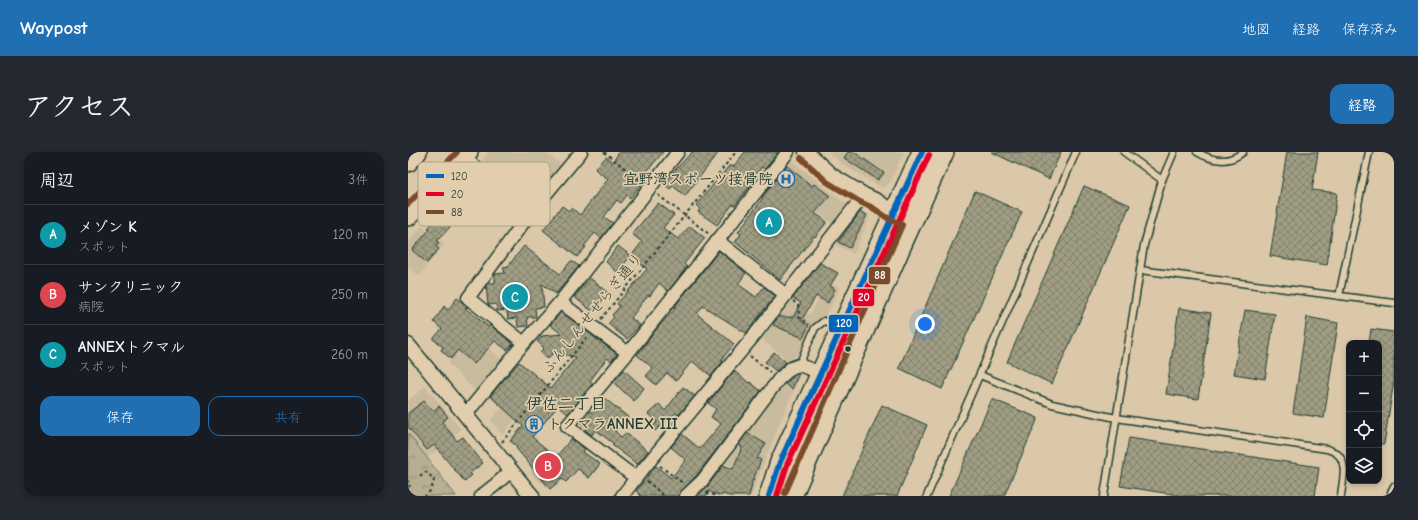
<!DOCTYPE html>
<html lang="ja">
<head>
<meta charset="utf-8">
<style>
	:root { --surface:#171b24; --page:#242831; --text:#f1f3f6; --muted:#9ea1a6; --line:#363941; --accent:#1f6fb2 }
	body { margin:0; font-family:"Comic Neue","Klee One",sans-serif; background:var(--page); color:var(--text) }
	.controls { position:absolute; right:12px; bottom:12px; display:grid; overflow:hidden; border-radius:8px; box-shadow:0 2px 6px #0003 }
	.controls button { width:36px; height:36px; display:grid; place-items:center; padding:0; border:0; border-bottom:1px solid var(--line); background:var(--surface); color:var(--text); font:20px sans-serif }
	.you { position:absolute; left:517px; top:172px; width:14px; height:14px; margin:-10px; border:3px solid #fff; border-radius:50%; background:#1a73e8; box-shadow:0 0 0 6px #1a73e833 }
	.badge { display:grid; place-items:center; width:26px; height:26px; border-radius:50%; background:var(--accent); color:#fff; font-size:13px; font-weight:700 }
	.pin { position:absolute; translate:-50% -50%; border:2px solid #fff; box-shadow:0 1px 4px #0006 }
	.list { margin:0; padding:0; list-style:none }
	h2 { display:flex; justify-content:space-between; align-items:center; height:52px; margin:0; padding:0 16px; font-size:17px }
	h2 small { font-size:13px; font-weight:400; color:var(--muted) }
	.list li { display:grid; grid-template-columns:26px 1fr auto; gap:12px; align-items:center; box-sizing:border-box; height:60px; padding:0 16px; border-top:1px solid var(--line) }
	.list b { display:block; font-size:15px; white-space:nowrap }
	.list p { margin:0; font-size:13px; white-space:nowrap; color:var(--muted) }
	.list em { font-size:13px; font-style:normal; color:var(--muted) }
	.actions { display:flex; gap:8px; padding:12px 16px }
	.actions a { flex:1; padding:9px 0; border:1px solid var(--accent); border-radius:12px; text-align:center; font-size:14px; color:var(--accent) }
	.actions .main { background:var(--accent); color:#fff }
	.icon { flex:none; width:22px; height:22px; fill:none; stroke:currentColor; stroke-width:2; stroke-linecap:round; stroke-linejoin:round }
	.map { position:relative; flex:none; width:986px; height:344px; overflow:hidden; border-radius:12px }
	header { display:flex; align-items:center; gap:24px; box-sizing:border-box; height:56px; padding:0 20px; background:var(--accent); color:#fff }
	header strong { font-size:19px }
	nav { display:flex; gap:22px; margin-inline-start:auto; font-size:14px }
	.intro { display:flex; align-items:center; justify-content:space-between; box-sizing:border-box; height:96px; padding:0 24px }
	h1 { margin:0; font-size:28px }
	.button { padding:10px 18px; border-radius:12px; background:var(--accent); color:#fff; font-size:14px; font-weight:700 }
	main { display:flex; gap:24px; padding:0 24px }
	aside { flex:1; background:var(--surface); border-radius:12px; box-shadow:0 2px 6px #0003 }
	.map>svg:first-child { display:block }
	.built { fill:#c9bb9d }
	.park { fill:url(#park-tufts); stroke:#6c7664 }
	.building { fill:url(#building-cross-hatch); stroke:#1f3d34 }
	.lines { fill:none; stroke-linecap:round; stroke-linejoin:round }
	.service-casing { stroke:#1f3d34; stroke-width:9 }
	.minor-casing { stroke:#1f3d34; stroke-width:15 }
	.tertiary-casing { stroke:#1f3d34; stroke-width:17 }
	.trunk-casing { stroke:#1f3d34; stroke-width:22 }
	.path { stroke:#1f3d34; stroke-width:2; stroke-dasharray:3 3; stroke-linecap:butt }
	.service { stroke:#e2cead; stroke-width:6 }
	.minor { stroke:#e2cead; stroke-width:12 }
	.tertiary { stroke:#e2cead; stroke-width:14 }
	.trunk { stroke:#e2cead; stroke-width:19 }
	.bus-1-casing { stroke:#e2cead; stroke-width:9 }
	.bus-2-casing { stroke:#e2cead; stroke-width:9 }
	.bus-3-casing { stroke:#e2cead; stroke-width:9 }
	.bus-1 { stroke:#0065bd; stroke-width:6 }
	.bus-2 { stroke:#e4002b; stroke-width:6 }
	.bus-3 { stroke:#7a4b2a; stroke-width:6 }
	.bus-dot { fill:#1f3d34; stroke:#e2cead; stroke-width:1.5 }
	.labels { text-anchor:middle; stroke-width:3.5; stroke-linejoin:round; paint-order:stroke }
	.poi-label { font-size:15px; font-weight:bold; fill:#1f3d34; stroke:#e2cead; text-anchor:end }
	.street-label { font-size:15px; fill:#1f3d34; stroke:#e2cead }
	.neighbourhood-label { font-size:16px; font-weight:bold; fill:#1f3d34; stroke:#e2cead }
	.key { fill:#e2cead; stroke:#a8a289; stroke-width:1 }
	.key-label { font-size:11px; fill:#1f3d34 }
	.line-badge { stroke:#e2cead; stroke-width:1.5 }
	.badge-label { font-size:11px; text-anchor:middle; font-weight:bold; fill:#fff }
</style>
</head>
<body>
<header>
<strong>Waypost</strong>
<nav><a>地図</a><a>経路</a><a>保存済み</a></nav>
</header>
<div class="intro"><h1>アクセス</h1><a class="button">経路</a></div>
<main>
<aside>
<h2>周辺<small>3件</small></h2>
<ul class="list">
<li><span class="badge" style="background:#0f9aa8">A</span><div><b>メゾン K</b><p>スポット</p></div><em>120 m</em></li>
<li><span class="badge" style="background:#e0444e">B</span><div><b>サンクリニック</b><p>病院</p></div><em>250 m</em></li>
<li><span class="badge" style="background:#0f9aa8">C</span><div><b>ANNEXトクマル</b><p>スポット</p></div><em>260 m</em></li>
</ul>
<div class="actions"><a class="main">保存</a><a>共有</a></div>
</aside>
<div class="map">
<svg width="986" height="344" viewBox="0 0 986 344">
	<defs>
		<pattern id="park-tufts" width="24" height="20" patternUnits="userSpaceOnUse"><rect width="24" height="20" fill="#b8af93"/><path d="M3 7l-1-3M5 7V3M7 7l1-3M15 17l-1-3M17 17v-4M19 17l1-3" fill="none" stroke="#959079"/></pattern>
		<pattern id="building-cross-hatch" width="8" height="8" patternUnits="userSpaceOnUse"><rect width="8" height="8" fill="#a09d84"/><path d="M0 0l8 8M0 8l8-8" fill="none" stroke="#82816d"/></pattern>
	</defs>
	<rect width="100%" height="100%" fill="#dac8a8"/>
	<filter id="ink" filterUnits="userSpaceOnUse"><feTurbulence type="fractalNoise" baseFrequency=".025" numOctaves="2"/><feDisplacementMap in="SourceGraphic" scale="8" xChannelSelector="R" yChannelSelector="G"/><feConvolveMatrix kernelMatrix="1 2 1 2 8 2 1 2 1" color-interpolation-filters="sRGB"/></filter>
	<g filter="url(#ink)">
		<!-- built -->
		<g class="built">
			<path d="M81,0h56l19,15 -33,41 -48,-39v-10z"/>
			<path d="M420,0h76l-14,30 -6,5 -5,-1 -34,-20z"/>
			<path d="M380,6l61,48 -15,19 -36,-28 -16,20 -26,-20z"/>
			<path d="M66,19l52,42 -14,18 -54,-42z"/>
			<path d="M451,57l9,5 1,4 -15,36 -22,-11z"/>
			<path d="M14,74l22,18 -25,32 -11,-10v-24z"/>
			<path d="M408,125l24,10 -15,30 -14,11 -8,19 -5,8 -8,7 -32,-26 29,-37 23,16 8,-15 -11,-8z"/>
			<path d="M65,183l30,26 -26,32 -29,-30z"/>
			<path d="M384,217h11l-24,55 -28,72h-28l9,-29 -11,-6z"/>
			<path d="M17,234l36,43 -34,29 -19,-25v-32z"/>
			<path d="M109,237l14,11 -29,35 -11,-15z"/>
		</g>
		<!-- park -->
		<path class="park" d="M0,281l48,63h-48z"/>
		<!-- building -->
		<g class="building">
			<path d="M211,0h44l-25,30 3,3 -11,13 -3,-3 -6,8 -4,-3 -13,17 9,6 -12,15 -6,-5 -11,13 2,1 -9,10 -34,-27 19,-24 7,5 3,-3 8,7 28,-36 -13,-10 11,-12 7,5z"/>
			<path d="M284,0h27l-34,44 -12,-10 -3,3 -7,-6z"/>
			<path d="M337,0h33l-13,17 -3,-2 -12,14 3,2 -19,23 -1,-2 -16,21 -19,-13 2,-3 -4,-4 34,-40 3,2z"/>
			<path d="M440,0h6l30,21 -6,7 -34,-22z"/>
			<path d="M583,0h70l-12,27z"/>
			<path d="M879,0h31l-6,38 25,3 -10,72 -57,-9z"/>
			<path d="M379,14l25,20 2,-2 16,12 -15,17 12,9 -12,15 -1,-1 -34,44 -17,-15 -28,-23 6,-8 -3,-2 25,-34 -1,-1z"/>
			<path d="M65,22l48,39 -10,12 -34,-27 -40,43 2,2 -3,4 3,2 -12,14 -15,-13 18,-21 -2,-1 37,-40 -2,-2z"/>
			<path d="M676,34l46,19 -78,179 -45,-22z"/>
			<path d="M567,39l47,21 -80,177 -43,-21z"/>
			<path d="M250,51l16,12 -11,13 15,11 12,-13 15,12 -21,26 3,3 -19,24 -9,-8 -9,13 -2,-1 -17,23 9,7 -13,14 -19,-15 6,-7 -2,-2 8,-9 -3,-2 30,-35 -16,-13 -14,16 -11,-10 12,-16 13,10 11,-14 -10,-8z"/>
			<path d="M452,60l7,3 -17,33 -12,-6z"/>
			<path d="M116,94l36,28 11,-13 8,5 -23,28 -14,-10 2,23 -9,1 1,9h-9l1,9 -10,1 -1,-9 -9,1 -1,-9 -10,1 -1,-7 -8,1 -2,-20 2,-2h7v-9l10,-1 -2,-6 5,-1z"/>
			<path d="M311,99l27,22 -8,11 18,13 8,-10 11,9 -29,37 -43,-27 -6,8 37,30 -13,16 2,1 -12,15 -19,-15 -16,20 -9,-8 -11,12 -10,-9 7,-8 -16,-13 22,-29 16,-17 -1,-1 5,-7z"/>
			<path d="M412,111l18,10 -8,13 5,3 -7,14 -12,-7 -15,25 8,4 -6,13 -30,-13 5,-8h15l8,-14 -8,-5z"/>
			<path d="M182,126l18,15 -15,19 -19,-15z"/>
			<path d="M49,146l11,9 -3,1 24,19 1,-2 23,19 -6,6 -12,-9 -21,23 -16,-14 -7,9 -10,-9 2,-3 -10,-8 9,-10 -8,-7 10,-16 4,4z"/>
			<path d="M771,156l32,5 -13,86 -32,-5z"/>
			<path d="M837,158l30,4 -10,65 -31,-5z"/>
			<path d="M153,160l56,42 -6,7 -4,-3 -17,23 3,2 -25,31 -10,-8 -26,31 24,20 15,-18 14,10 -2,3 17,12 -11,14 -11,-9 -12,13 -4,-3 -12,10 -34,-41 1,-2 -7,-5 13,-15 -33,-30 29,-34 32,26 25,-31 -19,-4 -5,1 -4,5 -8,-7 4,-4 -7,-7 5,-5 20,-2 -12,-9z"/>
			<path d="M899,165l31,6 -14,95 -31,-5z"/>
			<path d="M963,177l23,3v49l-10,63h-5v-101h-10z"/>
			<path d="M366,200l12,10 -10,9 -11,-9z"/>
			<path d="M216,218l20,18 -10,13 -21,-19z"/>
			<path d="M326,219l15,12 1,-1 11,9 -65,85 -15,15 -2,5h-38l-5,-5 20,-25 15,12 15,-18 -15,-13 11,-13 18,15 16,-19 5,-6 -10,-7 5,-8 -8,-6z"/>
			<path d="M391,221l-7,16 -7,-5 10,-9z"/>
			<path d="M275,235l12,9 -17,19 -3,-2 -20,18 -3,-3 5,-6 -9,-8 11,-10 6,7z"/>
			<path d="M196,246l24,19 -13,14 6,6 5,-4 22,18 -11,13 -25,-19 2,-1 -18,-14 -4,5 -7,-5 2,-2 -7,-6 10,-11 2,2z"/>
			<path d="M584,247l46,19 -34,78h-55z"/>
			<path d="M16,249l9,10 6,-5 9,11 -6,5 15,19 6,-4 20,26 -13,10 2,2 -7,7 -31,-37 -7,5 -19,-23v-14z"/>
			<path d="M474,253l45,20 -30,71h-55z"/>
			<path d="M339,281l19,11 -9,14 4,2 -10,25h1l-3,11h-19l-8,-2 -1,2 -13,-5 -1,5h-10l11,-10 15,-21 10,4 9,-22 -4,-2z"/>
			<path d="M721,286l190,29 -4,29h-131l-64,-10z"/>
		</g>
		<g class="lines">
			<defs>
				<g id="service">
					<path d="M716,0l38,28"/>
					<path d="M789,0c15,9 32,12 46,0"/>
					<path d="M732,118l254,33"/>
					<path d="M931,144l30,-144"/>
					<path d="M391,213l16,-37 9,-7 16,5"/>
					<path d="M572,223l72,29 64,14 211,31c3,1 6,2 9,4 13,9 6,30 5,43"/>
					<path d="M983,340l3,-6"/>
					<path d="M519,344l149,-344"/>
					<path d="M696,344l40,-251 18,-65 12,-28"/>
				</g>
				<g id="minor">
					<path d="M55,5l68,55"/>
					<path d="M309,88l69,55"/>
					<path d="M152,150l68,51"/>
					<path d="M116,191l-56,-45 63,-86 50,-60"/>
					<path d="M58,262l58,-71 36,-41 118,-150"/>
					<path d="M228,326l-69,-52 61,-73 160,-201"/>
					<path d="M73,344l14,-11 16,-14"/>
					<path d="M214,344l17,-22 114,-137 111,-142"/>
					<path d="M278,344l16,-15 77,-102 12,-11 8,-3 22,8"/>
				</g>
				<g id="tertiary">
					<path d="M398,0l25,23 33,20 13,6 16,11 20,9"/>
					<path d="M0,193l124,151"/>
				</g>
				<g id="trunk">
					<path d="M0,10l9,-10"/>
					<path d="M0,64l60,-64"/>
					<path d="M361,344l11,-34 142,-310"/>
					<path d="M384,344l111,-254 41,-90"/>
				</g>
			</defs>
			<!-- service casing -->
			<use href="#service" class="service-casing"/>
			<!-- minor casing -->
			<use href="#minor" class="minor-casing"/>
			<!-- tertiary casing -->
			<use href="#tertiary" class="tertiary-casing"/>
			<!-- trunk casing -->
			<use href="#trunk" class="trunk-casing"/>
			<!-- path -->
			<g class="path">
				<path d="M196,0l37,29"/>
				<path d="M250,43l51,39"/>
				<path d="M385,149l5,4 1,12 10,7"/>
				<path d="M193,167l135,-167"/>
				<path d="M342,204l20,16"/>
				<path d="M94,290l85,-105"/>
				<path d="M252,314l24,18"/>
				<path d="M12,324l5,-4 3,1 6,7 -3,10 -6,6"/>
				<path d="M0,329l1,1"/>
				<path d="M239,329l17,15"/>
				<path d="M0,335l3,-2"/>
				<path d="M298,341l11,3"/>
			</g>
			<!-- service -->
			<use href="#service" class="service"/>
			<!-- minor -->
			<use href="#minor" class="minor"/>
			<!-- tertiary -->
			<use href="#tertiary" class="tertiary"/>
			<!-- trunk -->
			<use href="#trunk" class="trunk"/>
			<defs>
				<path id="bus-1" d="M361,344l11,-34 142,-310"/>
				<path id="bus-2" d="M369,344l10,-31 142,-310"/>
				<g id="bus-3">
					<path d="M0,52l49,-52"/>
					<path d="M377,341l117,-268 -13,-6 -16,-11 -13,-6 -33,-20 -26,-24"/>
				</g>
			</defs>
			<!-- bus-1 casing -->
			<use href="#bus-1" class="bus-1-casing"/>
			<!-- bus-2 casing -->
			<use href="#bus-2" class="bus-2-casing"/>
			<!-- bus-3 casing -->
			<use href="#bus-3" class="bus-3-casing"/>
			<!-- bus-1 -->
			<use href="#bus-1" class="bus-1"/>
			<!-- bus-2 -->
			<use href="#bus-2" class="bus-2"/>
			<!-- bus-3 -->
			<use href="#bus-3" class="bus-3"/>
		</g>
	</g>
	<!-- icons -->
	<defs>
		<symbol id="hospital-ring" viewBox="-11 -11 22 22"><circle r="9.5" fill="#e2cead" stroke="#1f6fb2" stroke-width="1.5"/><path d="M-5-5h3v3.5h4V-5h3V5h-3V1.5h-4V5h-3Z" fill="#1f6fb2"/></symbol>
		<symbol id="building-ring" viewBox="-11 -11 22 22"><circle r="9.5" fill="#e2cead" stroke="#1f6fb2" stroke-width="1.5"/><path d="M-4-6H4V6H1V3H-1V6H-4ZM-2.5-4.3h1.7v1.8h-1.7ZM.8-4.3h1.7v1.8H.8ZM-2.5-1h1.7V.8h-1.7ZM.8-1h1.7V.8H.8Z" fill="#1f6fb2"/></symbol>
	</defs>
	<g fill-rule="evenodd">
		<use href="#hospital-ring" x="368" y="17" width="20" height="20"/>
		<use href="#building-ring" x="116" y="262" width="20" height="20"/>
	</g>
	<!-- markers -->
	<circle class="bus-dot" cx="440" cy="197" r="3.5"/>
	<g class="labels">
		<!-- poi labels -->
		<g class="poi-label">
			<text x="365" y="32">宜野湾スポーツ接骨院</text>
			<text x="139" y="277" text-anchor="start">トクマラANNEX III</text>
		</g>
		<!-- street labels -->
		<g class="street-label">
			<text transform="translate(184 161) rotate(-51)" y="5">ふんしんせせらぎ通り</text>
		</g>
		<!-- neighbourhood labels -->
		<g class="neighbourhood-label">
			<text x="158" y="257">伊佐二丁目</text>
		</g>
	</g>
	<!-- legend -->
	<rect x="10" y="10" width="132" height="64" rx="6" class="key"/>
	<rect x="18" y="22" width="18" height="4" fill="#0065bd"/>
	<rect x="18" y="40" width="18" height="4" fill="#e4002b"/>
	<rect x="18" y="58" width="18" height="4" fill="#7a4b2a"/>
	<g class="key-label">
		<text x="43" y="28">120</text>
		<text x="43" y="46">20</text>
		<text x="43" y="64">88</text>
	</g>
	<g class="line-badge">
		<rect x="460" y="114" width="23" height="19" rx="4" fill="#7a4b2a"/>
		<rect x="444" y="136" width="23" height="19" rx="4" fill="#e4002b"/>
		<rect x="420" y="162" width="31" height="19" rx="4" fill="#0065bd"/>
	</g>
	<g class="badge-label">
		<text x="472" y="127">88</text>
		<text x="456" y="149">20</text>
		<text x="436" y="175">120</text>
	</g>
</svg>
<div class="controls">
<button>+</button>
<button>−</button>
<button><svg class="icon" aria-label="locate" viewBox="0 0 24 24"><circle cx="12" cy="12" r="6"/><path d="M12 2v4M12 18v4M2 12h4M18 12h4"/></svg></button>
<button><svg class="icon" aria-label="layers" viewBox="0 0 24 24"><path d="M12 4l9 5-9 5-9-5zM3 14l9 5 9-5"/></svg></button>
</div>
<div class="you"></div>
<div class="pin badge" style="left:361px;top:70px;background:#0f9aa8">A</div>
<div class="pin badge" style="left:140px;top:314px;background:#e0444e">B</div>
<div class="pin badge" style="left:107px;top:145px;background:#0f9aa8">C</div>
</div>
</main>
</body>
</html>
